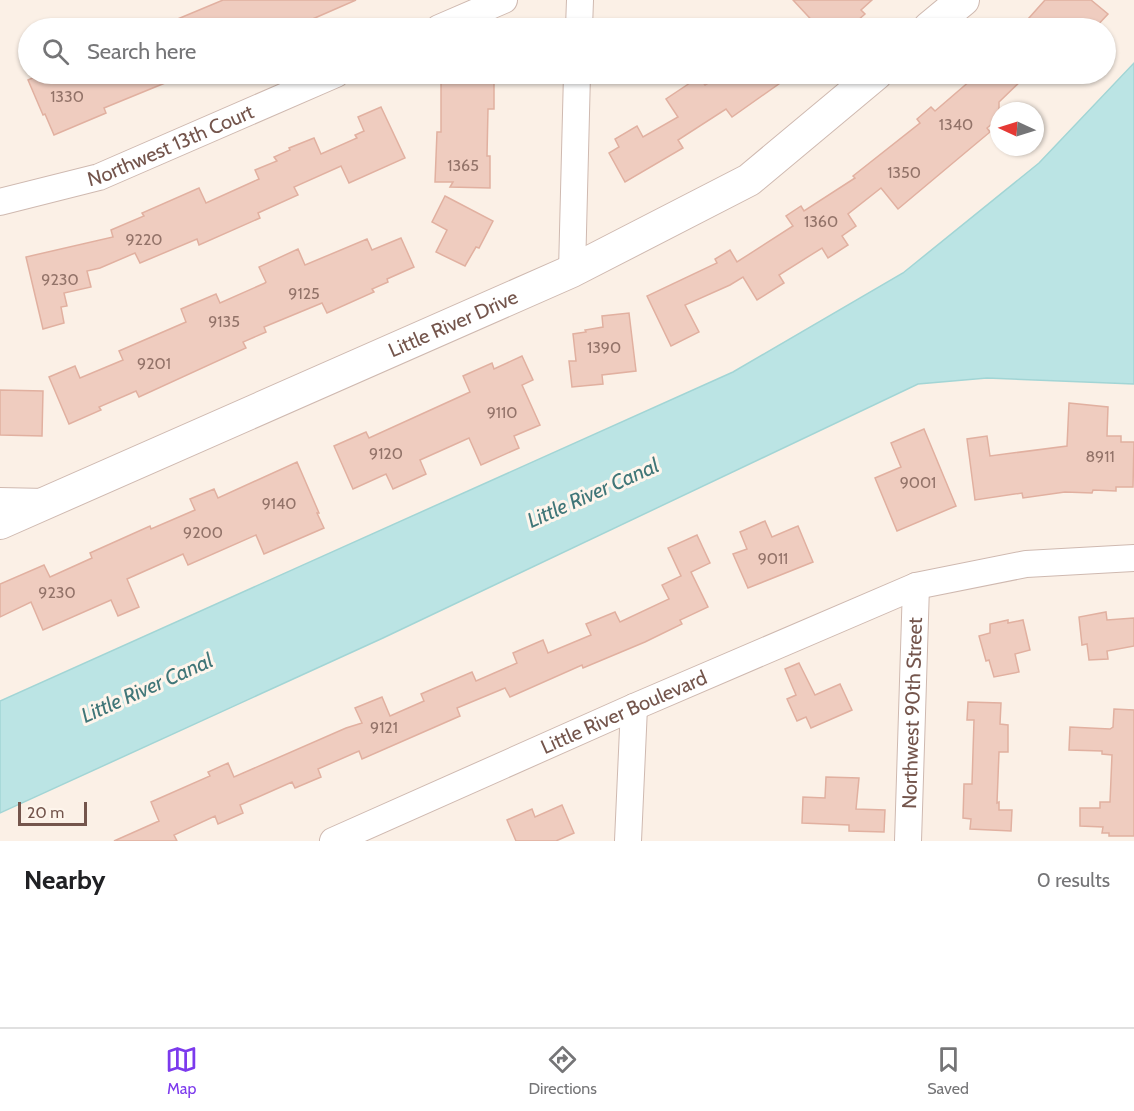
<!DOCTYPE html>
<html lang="en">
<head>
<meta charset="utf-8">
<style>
	:root { --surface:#fff; --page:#f6f6f6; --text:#202124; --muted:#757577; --line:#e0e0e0; --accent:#7c3aed }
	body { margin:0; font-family:Cabin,sans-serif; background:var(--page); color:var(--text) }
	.compass { position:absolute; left:990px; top:102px; width:54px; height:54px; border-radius:50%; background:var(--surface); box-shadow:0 2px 4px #0004; rotate:274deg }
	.scale { position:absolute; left:18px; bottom:15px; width:69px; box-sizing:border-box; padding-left:6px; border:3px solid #74554c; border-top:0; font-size:16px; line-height:21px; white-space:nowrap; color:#74554c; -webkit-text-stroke:4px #fef5ec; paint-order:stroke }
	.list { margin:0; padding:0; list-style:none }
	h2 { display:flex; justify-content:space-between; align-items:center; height:78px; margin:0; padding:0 24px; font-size:26px }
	h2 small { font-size:20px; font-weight:400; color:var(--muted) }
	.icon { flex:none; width:33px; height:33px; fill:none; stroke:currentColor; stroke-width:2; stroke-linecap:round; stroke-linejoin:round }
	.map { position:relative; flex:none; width:1134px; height:841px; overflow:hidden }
	.search { position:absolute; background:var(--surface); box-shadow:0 2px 4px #0004; left:18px; right:18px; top:18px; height:66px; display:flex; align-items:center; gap:15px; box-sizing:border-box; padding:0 21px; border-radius:33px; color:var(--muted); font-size:22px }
	.sheet { height:186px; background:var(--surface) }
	nav { display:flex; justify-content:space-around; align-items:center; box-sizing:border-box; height:84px; border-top:2px solid var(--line); background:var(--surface); font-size:16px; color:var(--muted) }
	nav a { display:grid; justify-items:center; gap:3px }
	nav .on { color:var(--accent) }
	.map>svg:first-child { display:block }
	.water { fill:#bbe4e4; stroke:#a2d5d5; stroke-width:1.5 }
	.building { fill:#efccbf; stroke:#e1b0a0; stroke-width:1.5 }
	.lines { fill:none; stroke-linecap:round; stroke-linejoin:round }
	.minor-casing { stroke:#cfb9b0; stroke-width:28 }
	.tertiary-casing { stroke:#cfb9b0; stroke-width:34 }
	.minor { stroke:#fff; stroke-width:26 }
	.tertiary { stroke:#fff; stroke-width:32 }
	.labels { text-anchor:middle; stroke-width:6; stroke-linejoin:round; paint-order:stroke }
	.number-label { font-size:16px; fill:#937369 }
	.street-label { font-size:20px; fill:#74554c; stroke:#fef5ec }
	.water-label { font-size:21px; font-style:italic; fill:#407678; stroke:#fef5ec }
</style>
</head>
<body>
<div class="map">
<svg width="1134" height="841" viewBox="0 0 1134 841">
	<rect width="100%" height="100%" fill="#fbf0e6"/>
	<!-- water -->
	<path class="water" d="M1134,63v321l-147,-6 -69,6 -535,254 -383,175v-112l733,-329 170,-99 136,-110z"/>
	<!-- building -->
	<g class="building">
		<path d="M223,0h133l-48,21 3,7h-155z"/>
		<path d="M793,0h79l-11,10 4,4 -16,14h-30z"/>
		<path d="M1045,0h46l17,14 -13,14h-75z"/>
		<path d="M42,74h145l-83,34 2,5 -52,22 -9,-21 -2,1 -15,-35z"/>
		<path d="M457,74h33v5h4v30h-6l-1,47h3v32l-40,-1 3,-5h-18l2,-50h4v-51l17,-1z"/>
		<path d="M724,74h69l-61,43 -6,-8 -48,31 5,8 -58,34 -16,-29 10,-6 -4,-8 22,-13 6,11 35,-20 -12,-18 33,-22 6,8z"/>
		<path d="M978,74h50l-29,28v16l-12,10 3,4 -18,15 -74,62 -17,-21 -33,26 8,12 -14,10 6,9 -20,13 -6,-10 -43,27 5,8 -27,17 -14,-23 -13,8 -45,20 14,27 -28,14 -24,-50 70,-33 -2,-4 15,-9 7,12 56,-36 -7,-10 15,-10 3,5 51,-33 -2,-2 67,-53 -3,-4 14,-12 4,4z"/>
		<path d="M381,107l24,51 -56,25 -8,-17 -47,21 4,8 -40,18 2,5 -61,27 -2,-6 -57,24 -5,-10 -35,15 -13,3 4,16 -27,6 3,13 -6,1 3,16 -21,6 -17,-72 87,-20 -2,-7 33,-14 -2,-3 57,-25 7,15 53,-24 -4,-9 22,-9 -3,-4 16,-7 -1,-2 25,-10 7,16 36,-16 -2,-3 9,-4 -6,-14z"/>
		<path d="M445,196l48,25 -14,27 -3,-1 -11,19 -29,-14 11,-22 -15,-8z"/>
		<path d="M401,238l13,29 -27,12 1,3 -16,7 2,3 -47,21 -5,-10 -58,24 2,5 -23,10 3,6 -107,49 -3,-6 -37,16 2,3 -32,14 -20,-47 26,-11 5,12 43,-18 -4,-9 67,-29 -5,-13 35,-15 4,9 45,-20 1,-1 -7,-15 39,-18 7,16 62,-26 5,11z"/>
		<path d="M629,313l7,58 -34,4 1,9 -31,3 -3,-26h7l-3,-27 13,-2 -1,-2 18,-3 -1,-11z"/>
		<path d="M522,356l11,24 -11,5 18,40 -26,11 5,12 -38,17 -12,-27 -49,22 6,14 -33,15 -7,-15 -33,15 -19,-43 32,-14 3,6 101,-46 -7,-16 29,-13 2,6z"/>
		<path d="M0,390l43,1 -1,45 -42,-1z"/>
		<path d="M1069,403l39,4 -1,29h14v6h13l-1,45h-17v4l-23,-1 -1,3 -27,-1 -42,6 -1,-5 -47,7 -8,-61 20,-3 3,20 77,-10z"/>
		<path d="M924,429l32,77 -59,25 -22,-53 26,-11 -10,-24z"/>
		<path d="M297,462l22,51h-2l7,15 -60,26 -8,-19 -68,30 -5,-11 -56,25 12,28 -21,9 -7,-16 -68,30 -12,-28 -31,15v-33l44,-19 6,12 42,-19 -2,-5 60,-27 1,3 44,-19 -5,-11 24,-10 4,9z"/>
		<path d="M765,521l7,16 26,-11 15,36 -65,26 -15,-34 14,-5 -7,-17z"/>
		<path d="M697,535l13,28 -19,9 17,35 -28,13 2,4 -37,18 -62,26 -1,-3 -72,32 -5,-9 -48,20 3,8 -98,43 -3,-8 -41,18 3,8 -26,11 -3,-6 -52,23 3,8 -25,11 -3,-8 -41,19 3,6h-63l45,-20 -8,-19 59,-26 -2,-4 20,-9 6,14 112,-49 16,-5 -7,-15 27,-11 8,19 34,-15 -3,-7 51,-22 4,9 41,-18 -4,-10 30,-13 5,13 43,-18 -5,-11 29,-12 5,10 49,-23 -7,-14 19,-9 -13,-28z"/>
		<path d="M1106,612l1,8 27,-2v28l-27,5 1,8 -19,1 -2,-16 -5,1 -3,-28z"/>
		<path d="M1008,620v3l15,-3 7,30 -15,4 4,18 -25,5 -5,-17 -3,1 -7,-25 11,-3v-9z"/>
		<path d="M799,663l16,32 25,-11 12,26 -41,18 -5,-11 -9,4 -10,-22 9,-4 -11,-26z"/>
		<path d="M968,702l33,1 -1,21 8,1v27h-9l-2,51 2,-1v8h13l-1,21 -41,-2 1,-10 -8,-1 1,-34h8l2,-64h-7z"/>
		<path d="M1114,709l20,1v126h-25v-3h-7l1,-6 -23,-1v-18h20v-6h10l2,-47 -10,-1v-3l-33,-1 1,-23 40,2 3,-2z"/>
		<path d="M826,777l33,1 -3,31 29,1 -1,22 -35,-1v-6l-47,-2 1,-26 22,1z"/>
		<path d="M562,805l12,28 -18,8h-40l-9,-21 25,-11 3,8z"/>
	</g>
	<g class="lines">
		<defs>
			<g id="minor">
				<path d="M439,28l65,-28"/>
				<path d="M579,28l1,-28"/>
				<path id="s1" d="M0,202l99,-25 237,-103"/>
				<path d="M572,271l5,-197"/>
				<path d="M0,501l46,1"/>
				<path id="s2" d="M333,841l301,-134 282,-121 110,-22 108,-6"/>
				<path d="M628,841l6,-134"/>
				<path id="s3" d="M908,841l8,-255"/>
			</g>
			<g id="tertiary">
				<path d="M929,28l34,-28"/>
				<path id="s4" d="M0,523l572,-252 177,-91 127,-106"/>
			</g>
		</defs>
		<!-- minor casing -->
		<use href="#minor" class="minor-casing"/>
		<!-- tertiary casing -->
		<use href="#tertiary" class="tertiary-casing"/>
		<!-- minor -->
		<use href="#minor" class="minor"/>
		<!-- tertiary -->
		<use href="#tertiary" class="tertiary"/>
	</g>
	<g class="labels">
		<!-- number labels -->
		<g class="number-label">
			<text x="67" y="102">1330</text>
			<text x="956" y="130">1340</text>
			<text x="463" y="171">1365</text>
			<text x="904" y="178">1350</text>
			<text x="821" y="227">1360</text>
			<text x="144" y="245">9220</text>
			<text x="60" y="285">9230</text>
			<text x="304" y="299">9125</text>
			<text x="224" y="327">9135</text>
			<text x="604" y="353">1390</text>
			<text x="154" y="369">9201</text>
			<text x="502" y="418">9110</text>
			<text x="386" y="459">9120</text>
			<text x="1100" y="462">8911</text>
			<text x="918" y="488">9001</text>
			<text x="279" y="509">9140</text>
			<text x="203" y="538">9200</text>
			<text x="773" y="564">9011</text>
			<text x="57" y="598">9230</text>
			<text x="384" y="733">9121</text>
		</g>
		<!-- street labels -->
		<g class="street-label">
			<text dy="7" stroke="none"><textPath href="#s1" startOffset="180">Northwest 13th Court</textPath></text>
			<text dy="7" stroke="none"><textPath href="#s4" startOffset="495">Little River Drive</textPath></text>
			<text dy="7" stroke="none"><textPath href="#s2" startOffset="318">Little River Boulevard</textPath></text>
			<text dy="7" stroke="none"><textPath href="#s3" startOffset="128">Northwest 90th Street</textPath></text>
		</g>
		<!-- water labels -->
		<g class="water-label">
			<text transform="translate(593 493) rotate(-24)" y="7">Little River Canal</text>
			<text transform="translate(147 688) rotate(-24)" y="7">Little River Canal</text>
		</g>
	</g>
</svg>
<svg class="compass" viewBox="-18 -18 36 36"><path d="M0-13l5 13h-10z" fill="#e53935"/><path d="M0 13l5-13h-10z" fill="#757577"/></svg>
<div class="scale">20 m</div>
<div class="search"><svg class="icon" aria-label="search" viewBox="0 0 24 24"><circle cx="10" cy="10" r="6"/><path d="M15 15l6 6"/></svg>Search here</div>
</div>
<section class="sheet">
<h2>Nearby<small>0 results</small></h2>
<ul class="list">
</ul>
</section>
<nav>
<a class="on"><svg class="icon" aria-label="map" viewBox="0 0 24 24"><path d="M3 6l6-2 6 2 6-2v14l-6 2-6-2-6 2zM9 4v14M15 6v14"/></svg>Map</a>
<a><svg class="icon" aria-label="directions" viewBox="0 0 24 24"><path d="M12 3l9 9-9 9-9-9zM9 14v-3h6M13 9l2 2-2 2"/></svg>Directions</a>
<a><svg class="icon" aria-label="saved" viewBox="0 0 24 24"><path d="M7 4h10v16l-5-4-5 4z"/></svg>Saved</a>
</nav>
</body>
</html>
